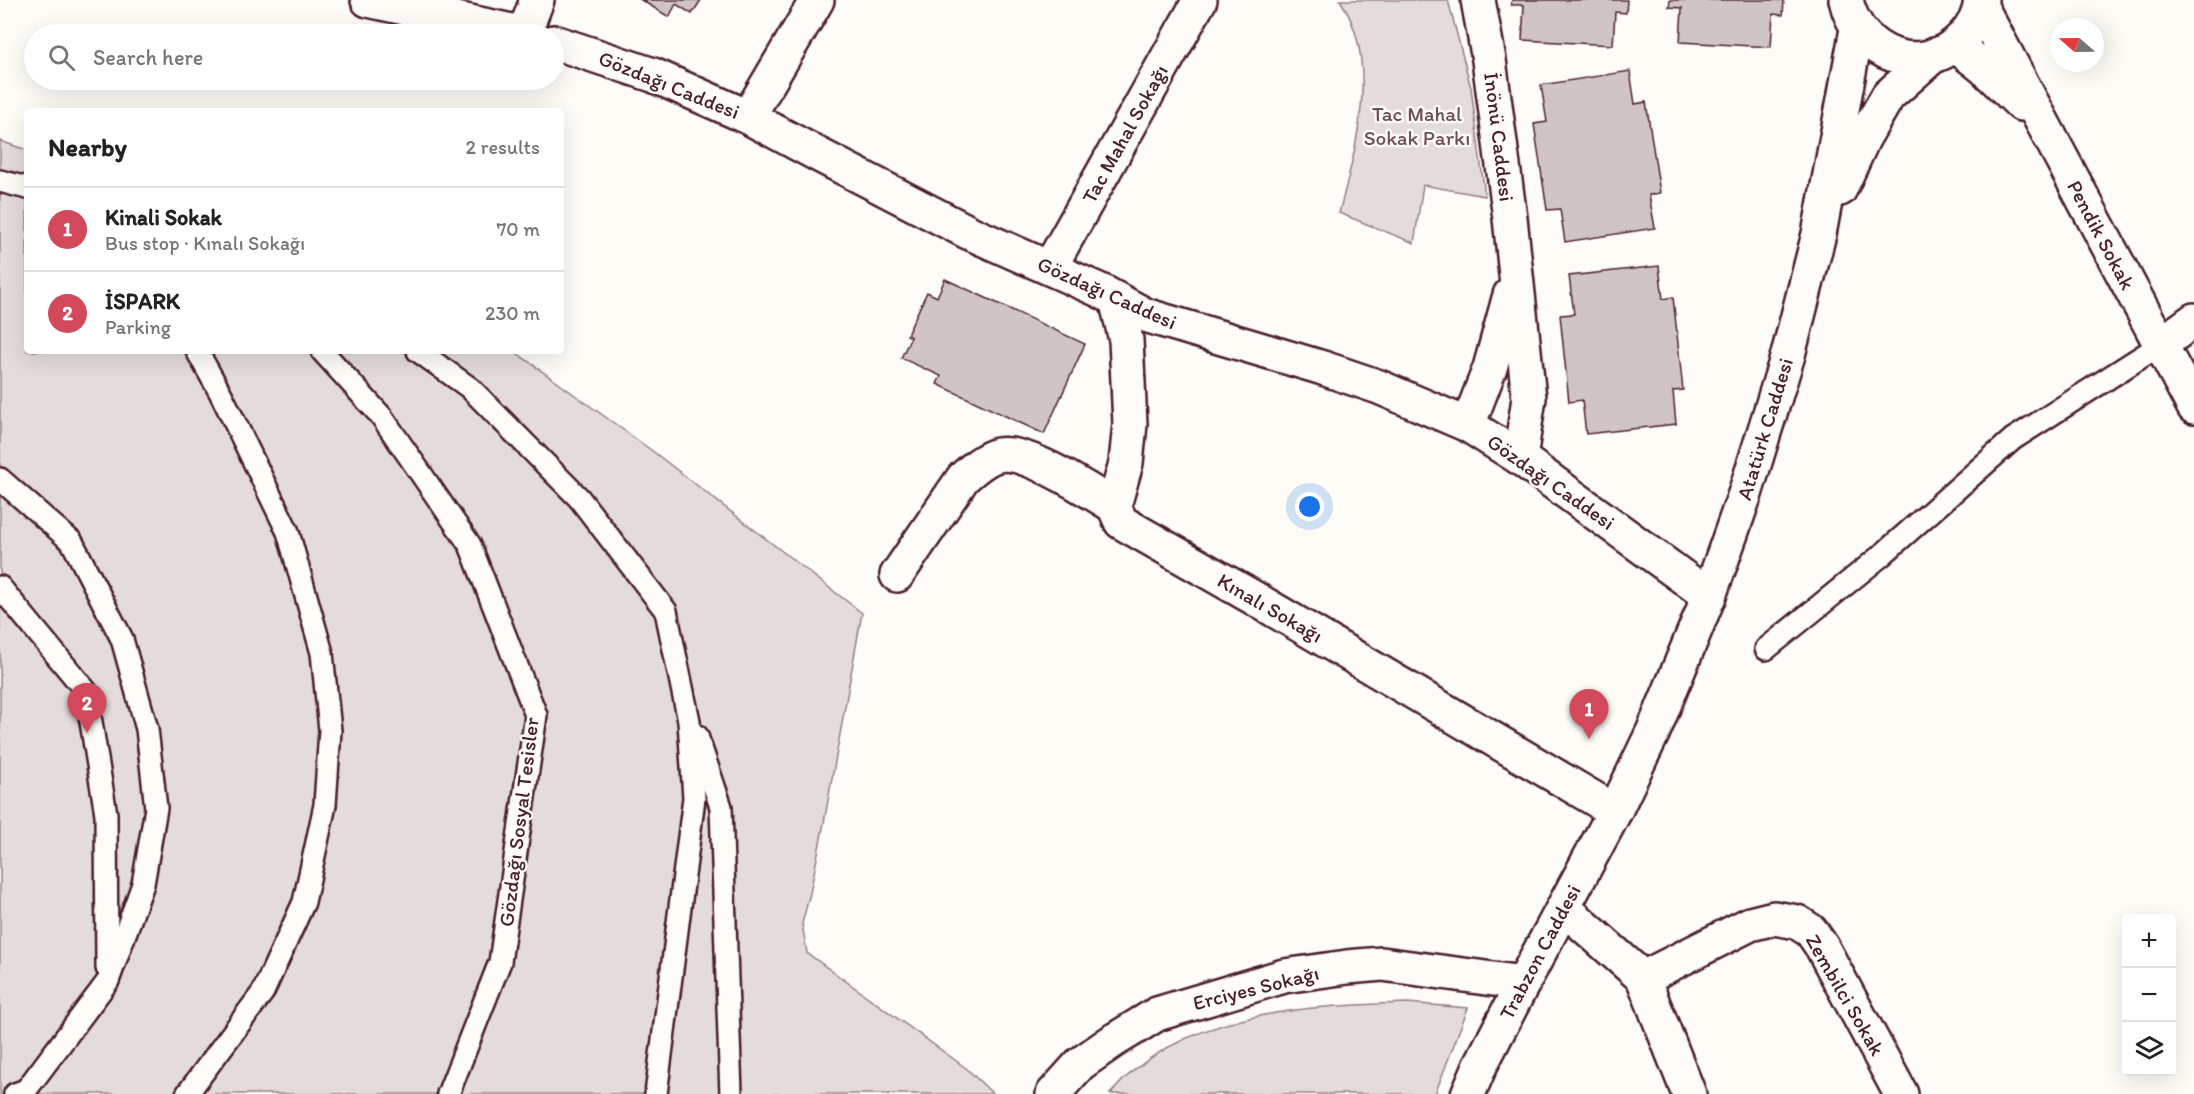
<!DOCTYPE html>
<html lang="en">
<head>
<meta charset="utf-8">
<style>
	:root { --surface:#fff; --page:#f6f6f6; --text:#222; --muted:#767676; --line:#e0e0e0; --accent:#d1495b }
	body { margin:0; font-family:Itim,sans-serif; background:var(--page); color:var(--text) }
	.controls { position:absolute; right:18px; bottom:18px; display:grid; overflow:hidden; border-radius:6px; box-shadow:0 6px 24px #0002 }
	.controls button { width:54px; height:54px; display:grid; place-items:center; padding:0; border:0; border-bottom:2px solid var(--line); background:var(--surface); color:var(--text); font:30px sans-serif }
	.compass { position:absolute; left:2050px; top:18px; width:54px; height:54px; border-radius:50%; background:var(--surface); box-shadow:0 6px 24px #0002; rotate:290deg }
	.you { position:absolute; left:1310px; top:507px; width:21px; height:21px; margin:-15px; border:4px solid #fff; border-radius:50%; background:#1a73e8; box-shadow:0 0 0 9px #1a73e833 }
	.badge { display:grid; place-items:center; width:39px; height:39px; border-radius:50%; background:var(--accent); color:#fff; font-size:20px; font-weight:700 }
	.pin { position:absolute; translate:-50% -50px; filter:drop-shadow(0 2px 3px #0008) }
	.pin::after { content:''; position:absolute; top:32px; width:21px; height:18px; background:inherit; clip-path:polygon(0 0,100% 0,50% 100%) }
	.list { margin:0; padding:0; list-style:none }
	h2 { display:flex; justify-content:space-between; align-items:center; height:78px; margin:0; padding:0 24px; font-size:26px }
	h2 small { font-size:20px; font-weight:400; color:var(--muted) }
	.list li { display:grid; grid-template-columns:39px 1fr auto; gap:18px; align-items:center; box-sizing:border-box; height:84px; padding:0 24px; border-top:2px solid var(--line) }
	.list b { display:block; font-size:22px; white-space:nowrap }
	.list p { margin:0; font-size:20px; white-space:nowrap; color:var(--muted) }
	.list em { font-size:20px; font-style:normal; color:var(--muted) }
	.icon { flex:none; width:33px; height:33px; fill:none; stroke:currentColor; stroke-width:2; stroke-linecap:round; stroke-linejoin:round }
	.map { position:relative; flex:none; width:2194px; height:1094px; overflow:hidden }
	.search { position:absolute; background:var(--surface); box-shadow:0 6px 24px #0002; left:24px; top:24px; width:540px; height:66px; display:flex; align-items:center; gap:15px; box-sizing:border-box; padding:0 21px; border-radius:33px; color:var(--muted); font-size:22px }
	.panel { position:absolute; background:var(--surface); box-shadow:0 6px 24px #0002; left:24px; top:108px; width:540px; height:246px; border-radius:6px }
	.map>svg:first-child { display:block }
	.green { fill:#e3dcda; stroke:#967e82; stroke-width:1.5 }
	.building { fill:#d0c5c4; stroke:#4a1f2b; stroke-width:1.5 }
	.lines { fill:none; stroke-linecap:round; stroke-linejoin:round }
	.service-casing { stroke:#4a1f2b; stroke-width:26 }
	.minor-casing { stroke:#4a1f2b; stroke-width:38 }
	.tertiary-casing { stroke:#4a1f2b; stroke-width:38 }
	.service { stroke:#fdfcf7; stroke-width:21 }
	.minor { stroke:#fdfcf7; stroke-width:33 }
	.tertiary { stroke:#fdfcf7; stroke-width:33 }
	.labels { text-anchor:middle; stroke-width:5; stroke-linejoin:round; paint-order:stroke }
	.street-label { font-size:21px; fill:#4a1f2b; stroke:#fdfcf7 }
	.park-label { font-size:21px; fill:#704e57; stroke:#fdfcf7 }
</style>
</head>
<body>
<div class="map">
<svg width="2194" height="1094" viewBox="0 0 2194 1094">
	<rect width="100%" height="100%" fill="#fdfcf7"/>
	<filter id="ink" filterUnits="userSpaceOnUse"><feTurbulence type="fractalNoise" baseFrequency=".0167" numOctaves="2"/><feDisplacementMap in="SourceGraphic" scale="12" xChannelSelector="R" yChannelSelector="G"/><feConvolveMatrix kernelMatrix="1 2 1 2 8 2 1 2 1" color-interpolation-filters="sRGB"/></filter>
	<g filter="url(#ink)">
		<!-- green -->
		<g class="green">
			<path d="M1340,0h108l23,88 14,108 -62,-11 -9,58 -75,-30c17,-64 42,-153 1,-213z"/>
			<path d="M0,141l27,9v201h487l137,99 211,163 -39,215 -13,65 -8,31 5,29 159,115 27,26h-993z"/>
			<path d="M1407,1003l61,5 -33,86h-325c70,-83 197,-88 297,-91z"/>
		</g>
		<!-- building -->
		<g class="building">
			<path d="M641,0h60l-9,14 -16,-10 -7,13z"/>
			<path d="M1512,0h115l-1,13 -11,-1 -2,33 -91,-5 2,-35h-13z"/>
			<path d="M1670,0h114l-1,15 -10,-1 -2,33 -91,-5 2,-34 -13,-1z"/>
			<path d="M1630,71l5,33 11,-2 14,91 -11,2 6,33 -90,14 -5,-33 -13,1 -13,-86 13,-2 -6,-37z"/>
			<path d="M1659,266l4,33 10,-2 10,93 -10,1 3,33 -90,10 -4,-34 -13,2 -9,-87 14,-1 -5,-38z"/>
			<path d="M945,279l140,65 -41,90 -107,-50 4,-8 -40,-18 10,-21 -4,-2 20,-43 10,5z"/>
		</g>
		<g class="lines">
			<defs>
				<g id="service">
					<path d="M0,181l27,7"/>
					<path d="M322,351l60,66 88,128 66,170 -36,247 -52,132"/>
					<path d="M418,351l52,37 109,110 87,113 23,110 5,77 -38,296"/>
					<path d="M0,479l72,63 50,97 25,90 9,79 -13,76 -35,97 -82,109 -11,4"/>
					<path d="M0,587l86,104 20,123 1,154"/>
					<path d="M1766,649l116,-94 131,-116 147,-94"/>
					<path d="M697,736l24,71 10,287"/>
					<path d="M187,1094l76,-102 41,-90 21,-97 5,-75 -8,-77 -34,-121 -67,-138 -24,-43"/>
				</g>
				<g id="minor">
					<path d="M1981,7l213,400"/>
					<path d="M524,34l13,-34"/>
					<path d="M1955,45l28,22 38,37"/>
					<path d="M748,117l69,-117"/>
					<path d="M1050,267l150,-267"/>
					<path d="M1116,299l10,41 4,84 -4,39 -12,43 7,16 133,76 361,213"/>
					<path d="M2160,345l34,-25"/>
					<path d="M897,575l66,-97c10,-9 22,-20 35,-23 29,-6 91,36 116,51"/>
					<path d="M1564,908l79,70 46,116"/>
					<path d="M1643,978l107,-54 24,-6 23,4 14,9 11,16 79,147"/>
					<path d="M1053,1094l27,-30 33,-23 44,-27 127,-38 63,-9 35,-3 141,19"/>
				</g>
				<g id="tertiary">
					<path d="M368,0l158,34"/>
					<path d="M1478,0l11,60 21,158 19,180 -9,60"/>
					<path d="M1846,0c12,55 77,80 117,37 9,-10 17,-23 18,-37"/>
					<path d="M554,42l99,33 95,42 71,38 151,78 131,58 44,24 178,53 56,19 89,38 52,33 189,138"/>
					<path d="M1840,189l23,-50 25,-43 46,-41"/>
					<path d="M1468,425l22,-57 20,-73"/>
					<path d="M1468,1094l12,-28 43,-83 92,-172 38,-79 56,-136 36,-102 43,-139 31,-121 38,-205"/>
				</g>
			</defs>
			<!-- service casing -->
			<use href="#service" class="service-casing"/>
			<!-- minor casing -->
			<use href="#minor" class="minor-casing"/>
			<!-- tertiary casing -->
			<use href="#tertiary" class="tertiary-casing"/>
			<!-- service -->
			<use href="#service" class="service"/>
			<!-- minor -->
			<use href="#minor" class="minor"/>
			<!-- tertiary -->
			<use href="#tertiary" class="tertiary"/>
		</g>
	</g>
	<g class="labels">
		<!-- street labels -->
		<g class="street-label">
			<text transform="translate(669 85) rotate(22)" y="7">Gözdağı Caddesi</text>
			<text transform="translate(1125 134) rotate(-61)" y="7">Tac Mahal Sokağı</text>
			<text transform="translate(1499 137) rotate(83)" y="7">İnönü Caddesi</text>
			<text transform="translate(2101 235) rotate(62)" y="7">Pendik Sokak</text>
			<text transform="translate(1107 293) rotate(24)" y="7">Gözdağı Caddesi</text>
			<text transform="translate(1765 429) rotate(-73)" y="7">Atatürk Caddesi</text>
			<text transform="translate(1551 482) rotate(35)" y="7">Gözdağı Caddesi</text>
			<text transform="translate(1270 608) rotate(30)" y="7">Kınalı Sokağı</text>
			<text transform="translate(519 822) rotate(-83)" y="7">Gözdağı Sosyal Tesisler</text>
			<text transform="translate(1540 952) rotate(-62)" y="7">Trabzon Caddesi</text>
			<text transform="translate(1256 988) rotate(-14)" y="7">Erciyes Sokağı</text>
			<text transform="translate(1845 995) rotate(60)" y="7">Zembilci Sokak</text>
		</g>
		<!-- park labels -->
		<g class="park-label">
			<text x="1417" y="121">Tac Mahal<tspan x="1417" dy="24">Sokak Parkı</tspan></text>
		</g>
	</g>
</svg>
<div class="controls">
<button>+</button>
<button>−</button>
<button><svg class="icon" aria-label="layers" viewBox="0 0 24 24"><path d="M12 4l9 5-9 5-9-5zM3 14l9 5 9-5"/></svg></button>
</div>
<svg class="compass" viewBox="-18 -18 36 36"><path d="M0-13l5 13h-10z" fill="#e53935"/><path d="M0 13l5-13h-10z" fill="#767676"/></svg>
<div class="you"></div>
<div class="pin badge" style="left:1589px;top:739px">1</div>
<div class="pin badge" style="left:87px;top:733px">2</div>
<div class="search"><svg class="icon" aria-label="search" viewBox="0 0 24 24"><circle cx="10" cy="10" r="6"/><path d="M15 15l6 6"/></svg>Search here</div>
<section class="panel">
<h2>Nearby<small>2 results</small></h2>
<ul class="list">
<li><span class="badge">1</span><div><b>Kinali Sokak</b><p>Bus stop · Kınalı Sokağı</p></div><em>70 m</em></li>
<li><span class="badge">2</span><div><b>İSPARK</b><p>Parking</p></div><em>230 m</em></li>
</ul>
</section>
</div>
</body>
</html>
